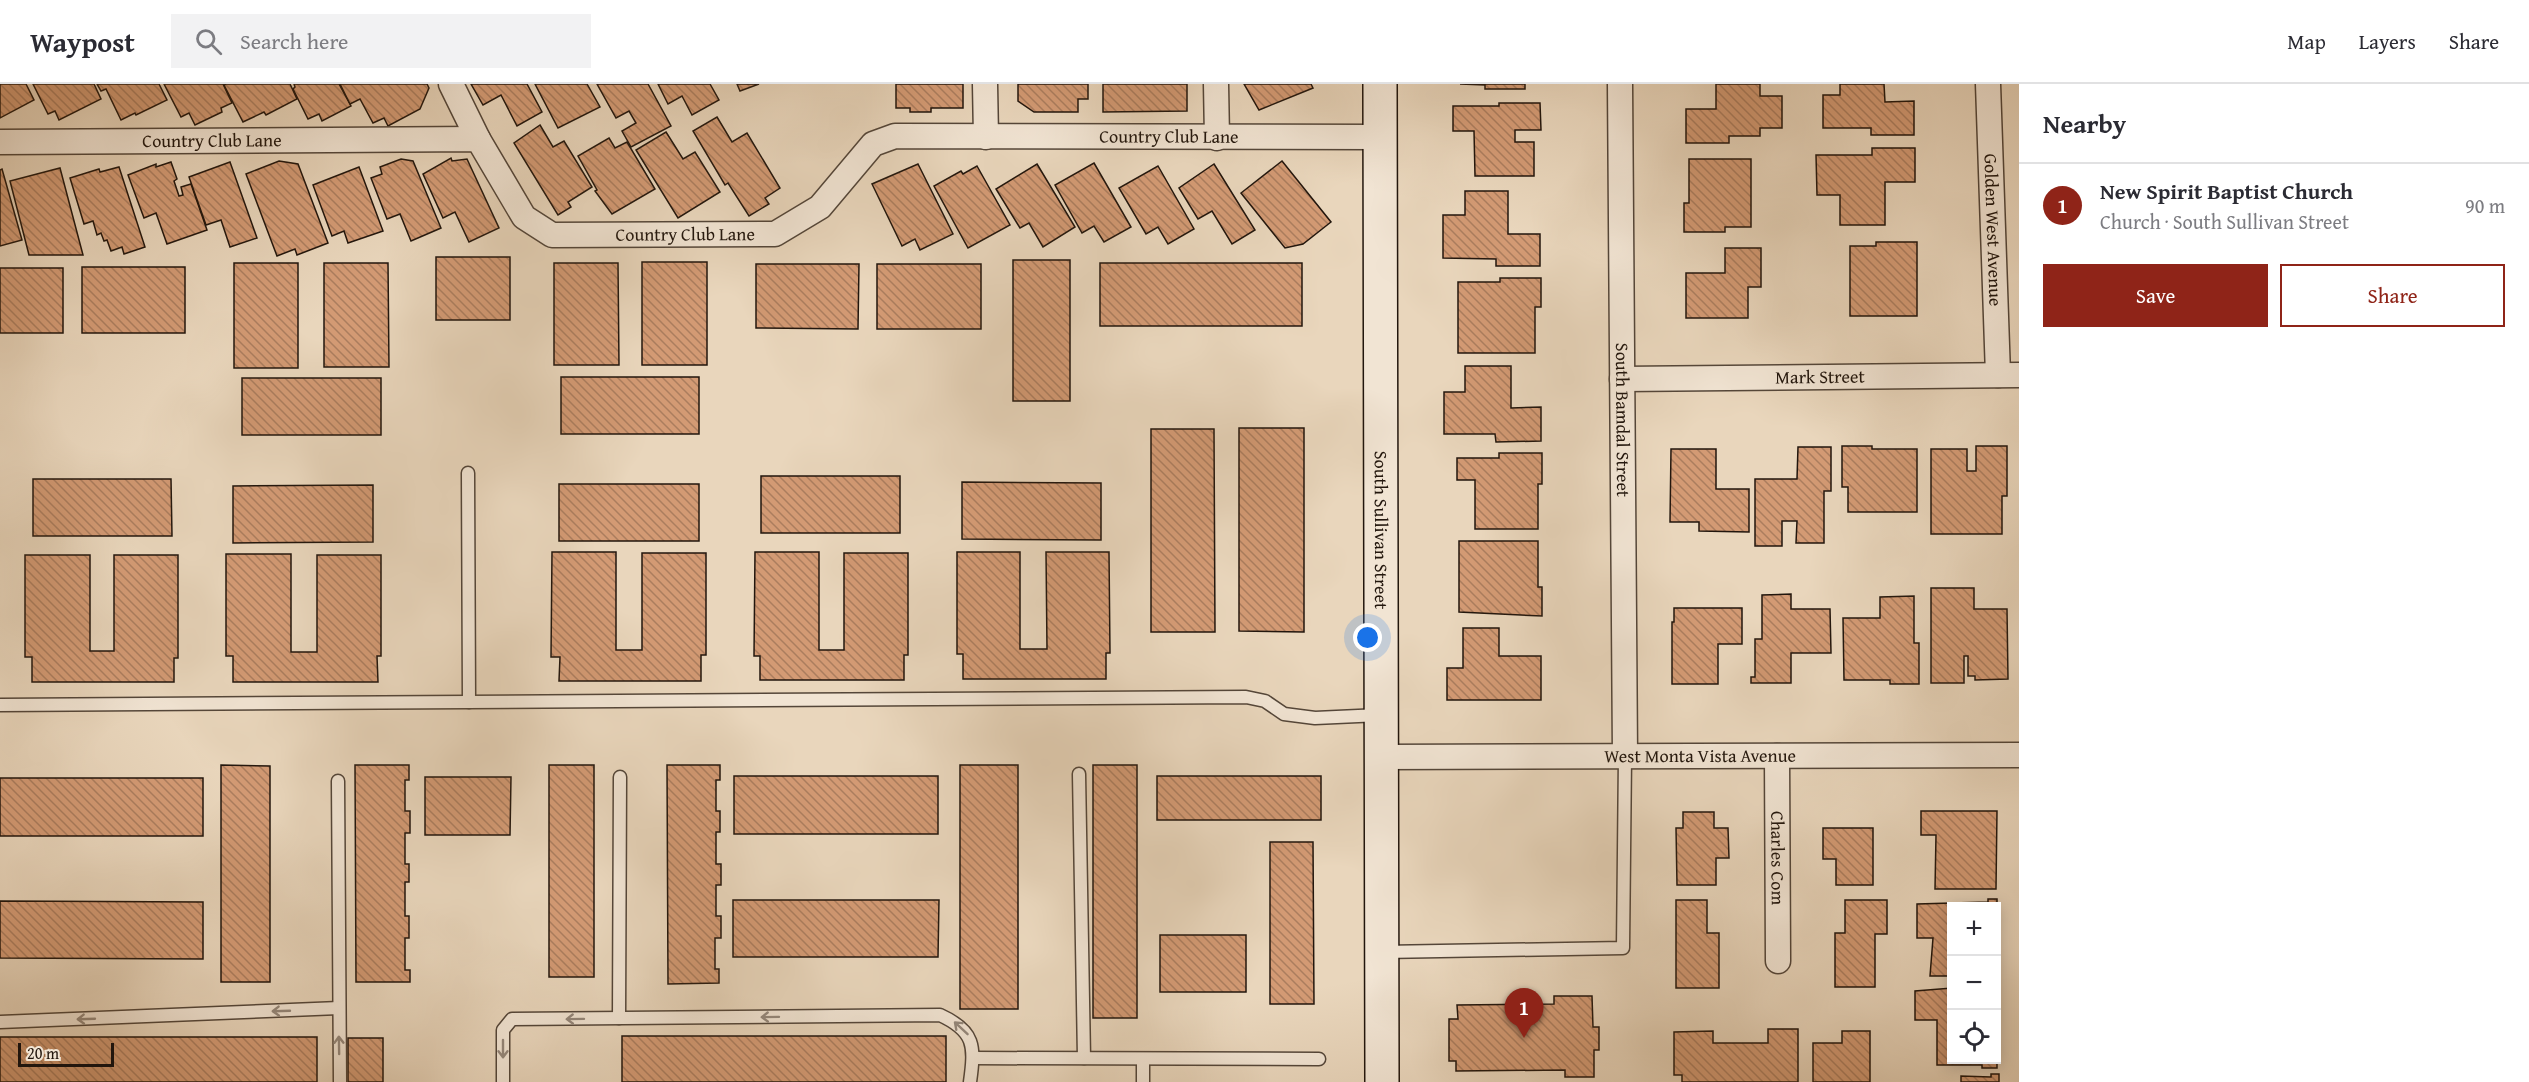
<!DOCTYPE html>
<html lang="en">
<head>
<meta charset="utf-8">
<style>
	:root { --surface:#fff; --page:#f2f2f3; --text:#2b2b33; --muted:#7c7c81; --line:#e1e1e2; --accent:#8f2418 }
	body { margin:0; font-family:"Gentium Book Plus",serif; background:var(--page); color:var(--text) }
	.controls { position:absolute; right:18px; bottom:18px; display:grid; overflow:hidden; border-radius:0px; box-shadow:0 3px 15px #0003 }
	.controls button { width:54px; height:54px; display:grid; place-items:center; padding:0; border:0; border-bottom:2px solid var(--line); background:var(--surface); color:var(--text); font:30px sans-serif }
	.scale { position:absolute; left:18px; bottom:15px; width:96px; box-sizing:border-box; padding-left:6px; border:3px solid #22160d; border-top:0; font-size:16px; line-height:21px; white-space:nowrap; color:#22160d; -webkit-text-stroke:4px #f1e4d3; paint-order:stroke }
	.you { position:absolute; left:1368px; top:554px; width:21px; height:21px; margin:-15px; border:4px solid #fff; border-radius:50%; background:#1a73e8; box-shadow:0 0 0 9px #1a73e833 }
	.badge { display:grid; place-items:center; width:39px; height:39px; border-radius:50%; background:var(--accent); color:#fff; font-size:20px; font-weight:700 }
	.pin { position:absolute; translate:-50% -50px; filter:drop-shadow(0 2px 3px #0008) }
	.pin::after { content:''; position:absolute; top:32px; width:21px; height:18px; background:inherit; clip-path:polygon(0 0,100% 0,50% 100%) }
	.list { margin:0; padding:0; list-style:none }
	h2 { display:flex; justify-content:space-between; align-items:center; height:78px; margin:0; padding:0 24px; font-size:26px }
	h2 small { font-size:20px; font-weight:400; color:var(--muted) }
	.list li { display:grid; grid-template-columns:39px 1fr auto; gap:18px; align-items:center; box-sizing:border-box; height:84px; padding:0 24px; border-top:2px solid var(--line) }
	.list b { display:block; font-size:22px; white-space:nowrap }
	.list p { margin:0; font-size:20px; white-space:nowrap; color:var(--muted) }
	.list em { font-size:20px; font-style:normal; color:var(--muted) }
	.actions { display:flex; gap:12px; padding:18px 24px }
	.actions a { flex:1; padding:14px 0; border:2px solid var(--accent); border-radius:0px; text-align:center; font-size:21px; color:var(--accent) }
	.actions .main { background:var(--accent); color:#fff }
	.icon { flex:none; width:33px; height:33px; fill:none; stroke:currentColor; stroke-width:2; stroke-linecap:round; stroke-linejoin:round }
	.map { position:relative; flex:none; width:2019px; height:998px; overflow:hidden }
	header { display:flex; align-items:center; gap:36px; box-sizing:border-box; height:84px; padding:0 30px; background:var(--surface); border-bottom:2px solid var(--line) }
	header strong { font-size:28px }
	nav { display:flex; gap:33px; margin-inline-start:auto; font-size:21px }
	.search { width:420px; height:54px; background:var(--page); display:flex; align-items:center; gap:15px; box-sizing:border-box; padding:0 21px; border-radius:0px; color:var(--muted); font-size:22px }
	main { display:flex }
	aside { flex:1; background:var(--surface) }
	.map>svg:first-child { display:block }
	.building { fill:url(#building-back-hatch); stroke:#22160d; stroke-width:1.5 }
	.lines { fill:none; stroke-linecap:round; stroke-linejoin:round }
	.lane-casing { stroke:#544639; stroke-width:15 }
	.street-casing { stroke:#544639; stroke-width:27 }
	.secondary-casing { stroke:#22160d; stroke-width:36 }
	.lane { stroke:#f1e4d3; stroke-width:12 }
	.street { stroke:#f1e4d3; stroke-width:24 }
	.secondary { stroke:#f1e4d3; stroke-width:33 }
	.oneway { stroke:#94877a }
	.labels { text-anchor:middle; stroke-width:5; stroke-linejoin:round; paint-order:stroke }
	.street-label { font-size:18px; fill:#22160d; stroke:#f1e4d3 }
</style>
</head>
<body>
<header>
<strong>Waypost</strong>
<div class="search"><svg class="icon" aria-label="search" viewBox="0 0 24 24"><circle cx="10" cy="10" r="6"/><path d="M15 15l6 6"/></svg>Search here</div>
<nav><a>Map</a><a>Layers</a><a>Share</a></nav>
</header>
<main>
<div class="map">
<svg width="2019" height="998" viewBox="0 0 2019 998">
	<defs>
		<pattern id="building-back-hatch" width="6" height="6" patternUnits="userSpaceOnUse" patternTransform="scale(1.5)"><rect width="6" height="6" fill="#d39a74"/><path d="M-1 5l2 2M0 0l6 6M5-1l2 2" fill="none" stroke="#ab7d5e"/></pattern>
	</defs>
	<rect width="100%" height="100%" fill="#e9d6bc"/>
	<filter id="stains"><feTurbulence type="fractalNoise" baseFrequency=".00333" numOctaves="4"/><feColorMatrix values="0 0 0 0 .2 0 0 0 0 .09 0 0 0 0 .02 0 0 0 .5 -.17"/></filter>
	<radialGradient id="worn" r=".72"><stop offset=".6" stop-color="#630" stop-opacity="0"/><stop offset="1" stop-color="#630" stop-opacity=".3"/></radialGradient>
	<!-- building -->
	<g class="building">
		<path d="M0,0h26l8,16 -34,18z"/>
		<path d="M33,0h61l7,15 -42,21 -4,-9 -7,3z"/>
		<path d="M97,0h62l8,16 -31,15 -1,-2 -14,7 -15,-31 -5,2z"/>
		<path d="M164,0h59l9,19 -11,5 1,4 -27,13 -6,-12 -8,4z"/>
		<path d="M226,0h64l7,15 -31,16 -2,-3 -21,10 -19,-37z"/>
		<path d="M294,0h45l12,22 -29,15 -3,-7 -11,5 -15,-30 2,-2z"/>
		<path d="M340,0h87l2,4 -9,21 -32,17 -4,-8 -11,5 -13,-24 -10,5z"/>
		<path d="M471,0h56l15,28 -25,14 -16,-31 -18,10z"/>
		<path d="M535,0h52l13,23 -42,21z"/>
		<path d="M597,0h51l23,42 -40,21 -9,-16 14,-8 -7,-12 -13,7z"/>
		<path d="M658,0h52l9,16 -27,15 -10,-19 -14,8z"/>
		<path d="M737,0h22l-19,7z"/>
		<path d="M896,0h67v24h-32v4h-21v-4h-14z"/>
		<path d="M1018,0h70v15h-10v13h-44l-16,-11z"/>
		<path d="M1103,0h84v27l-84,1z"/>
		<path d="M1244,0h67l2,4 -54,22z"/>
		<path d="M1460,0h65v5h-40v-4z"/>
		<path d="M1716,0h44v12h22v32h-22v8h-31v7h-43v-34h30z"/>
		<path d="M1840,0h44l1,18 29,-1v34h-43v-7h-48v-33h17z"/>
		<path d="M1499,19h41l1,27h-26v12h19v34h-59l-1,-45h-21v-25h46z"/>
		<path d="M717,33l15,25 15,-9 33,55 -15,10 4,6 -20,12 -21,-33 -3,2 -32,-54z"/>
		<path d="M540,41l13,22 11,-6 28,46 -24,15 3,5 -13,8 -44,-72z"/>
		<path d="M666,48l17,27 12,-7 25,40 -42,26 -42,-68z"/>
		<path d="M609,54l6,10 12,-6 28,47 -43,25 -17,-23 2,-1 -19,-34z"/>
		<path d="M1872,64h43v34h-30v43h-45v-30h-23l-1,-40h56z"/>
		<path d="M451,74l1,3 15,-2 32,69 -30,14 -14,-30 -12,6 -20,-44z"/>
		<path d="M401,75l12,2 28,67 -30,13 -11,-27 -13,5 -16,-41 11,-4 -2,-7z"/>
		<path d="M1689,75h62v68h-26v5h-41v-29h5z"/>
		<path d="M279,77l19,3 30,79 -31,12 -2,-6 -18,7 -31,-82z"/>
		<path d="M1282,77l49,61 -28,22 -18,4 -44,-55z"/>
		<path d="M171,78l6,17 -3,2 5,15 4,-1 -2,-8 10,-3 16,46 -40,14 -11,-31 -12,5 -16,-43 28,-11v3z"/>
		<path d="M230,78l27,76 -27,9 -9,-27 -15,5 -17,-48z"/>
		<path d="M1094,79l37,64 -27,15 -10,-16 -12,7 -27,-48z"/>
		<path d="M918,80l35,70 -33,16 -5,-11 -13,7 -30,-62z"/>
		<path d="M1037,80l38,63 -32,20 -14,-24 -9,5 -24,-39z"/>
		<path d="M1214,80l41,66 -23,14 -20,-33 -14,8 -19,-31z"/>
		<path d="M977,82l33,59 -42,23 -34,-62 27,-15 2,3z"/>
		<path d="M1158,82l36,63 -26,15 -10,-17 -12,7 -27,-46z"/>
		<path d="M119,83l26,80 -21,7 -2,-7 -11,4 -4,-11 -3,1 -3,-8 -4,2 -4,-14 -9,3 -14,-46 29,-9 1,3z"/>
		<path d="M359,83l24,64 -35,12 -4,-12 -12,5 -19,-51z"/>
		<path d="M60,84l23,87h-54l-19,-74z"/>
		<path d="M2,85l20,71 -22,6v-76z"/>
		<path d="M1465,107h43v43h32v32h-44v-7l-53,-1v-43h22z"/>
		<path d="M1876,158h41v74h-67v-70h26z"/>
		<path d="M1725,164h36v39h-13v31h-62v-45h39z"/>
		<rect x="436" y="173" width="74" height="63"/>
		<rect x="1013" y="176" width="57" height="141"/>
		<rect x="642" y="178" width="65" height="103"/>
		<rect x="234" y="179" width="64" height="105"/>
		<path d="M324,179h64l1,104h-65z"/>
		<path d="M554,179h64l1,102h-65z"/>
		<rect x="1100" y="179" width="202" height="63"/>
		<path d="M756,180h103l-1,65 -102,-1z"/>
		<rect x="877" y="180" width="104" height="65"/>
		<rect x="82" y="183" width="103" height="66"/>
		<rect x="0" y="184" width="63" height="65"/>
		<path d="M1500,194h41v29h-6v46h-77v-71h42z"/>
		<path d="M1465,282h46v42l30,-1v34l-45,1 -1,-8h-51v-42h21z"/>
		<rect x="561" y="293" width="138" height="57"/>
		<rect x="242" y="294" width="139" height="57"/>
		<path d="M1239,344h65v204l-65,-1z"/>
		<path d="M1151,345h63l1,203h-64z"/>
		<path d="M1842,362h30v3h45v63h-69v-25h-6z"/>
		<path d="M1976,362h31v50h-5v38h-71v-85h36v22h9z"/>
		<path d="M1798,363h33v44h-7v52h-28l1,-22h-15v25h-27v-67h42z"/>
		<path d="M1671,365h45v40h33v43l-50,-1v-9h-29z"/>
		<path d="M1499,369h43v31h-4v45h-63v-49h-18v-22h42z"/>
		<rect x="761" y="392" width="139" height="57"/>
		<path d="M33,395h138l1,57h-139z"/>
		<path d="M962,398l139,1v57l-139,-1z"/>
		<rect x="559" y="400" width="140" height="57"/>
		<path d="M373,401v57l-140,1v-57z"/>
		<path d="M1459,457h79v46h4v29l-83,-4z"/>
		<path d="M552,468h64v98h26v-97h64v102h-5v26h-142l1,-24h-9z"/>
		<path d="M755,468h64v98h25v-97h64v102h-4v25h-144v-24h-6z"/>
		<path d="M957,468h63v97h27l-1,-97h63l1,101h-4v26h-143v-25h-6z"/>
		<path d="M226,470h65v98h26v-97h64v101h-4l1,26h-145v-26h-7z"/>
		<path d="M25,471h65v96h24v-96h64v103h-4v24h-142v-25h-7z"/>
		<path d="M1931,504h43v21h33l1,70 -33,1v-4h-7v-20h-4v27h-33z"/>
		<path d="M1791,510v15h39l1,44h-40v30h-40v-6h4v-38h7v-44z"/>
		<path d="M1914,512v47h5v41h-29v-4h-46l-1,-62h37v-21z"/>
		<path d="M1674,524h68v36h-24v40h-46v-62h2z"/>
		<path d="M1463,544h36v28h42v44h-94v-32h16z"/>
		<path d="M221,681l49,1v216h-49z"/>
		<path d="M355,681h54v15h-4v31h5v22h-5v31h4v18h-4v34h4v22h-4v32h5v12h-54z"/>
		<rect x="549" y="681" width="45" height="212"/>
		<path d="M667,681h53v15h-4v31h4v21h-4v32h5v21h-5v31h5v22h-6v31h4v14l-51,1z"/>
		<rect x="960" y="681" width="58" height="244"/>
		<rect x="1093" y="681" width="44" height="253"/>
		<rect x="734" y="692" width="204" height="58"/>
		<rect x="1157" y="692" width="164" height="44"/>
		<path d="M425,693h86l-1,58h-85z"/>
		<rect x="0" y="694" width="203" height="58"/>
		<path d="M1921,727h76l-1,78h-61l1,-54h-15z"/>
		<path d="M1683,728h31v16h14l1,30h-13v27h-39l-1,-57h7z"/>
		<path d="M1823,744h50v57h-37v-26h-13z"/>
		<path d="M1270,758h43l1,162h-44z"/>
		<path d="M1988,815h9v38l-1,-31h-44v70h-22l3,-38h-16v-34l71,-2z"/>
		<path d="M733,816h206l-1,57h-205z"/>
		<path d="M1676,816h31v33h12v55h-43z"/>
		<path d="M1845,816h42v34h-12v53h-40v-54h10z"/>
		<path d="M0,817l203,1v57l-203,-1z"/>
		<rect x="1160" y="851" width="86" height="57"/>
		<path d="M1997,902v82h-15v-3h-45v-45h-22v-29l37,-3v72h44z"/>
		<path d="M1554,912h38l1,31h6v23h-5v27h-29v-7l-109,1v-10h-7v-42h9l-1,-14 97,-1z"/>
		<path d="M1768,945h30v53h-116v-7h-8v-43l39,-1v12h55z"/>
		<path d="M1842,947h28v51h-57v-39h29z"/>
		<rect x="622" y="952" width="324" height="46"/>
		<rect x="0" y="953" width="317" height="45"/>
		<rect x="348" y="954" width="35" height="44"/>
		<path d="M1991,990h8v8h-38v-6l30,1z"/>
	</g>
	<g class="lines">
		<defs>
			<g id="lane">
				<path d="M468,389l1,229"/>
				<path d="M0,621l1246,-8 19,4 19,13 31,4 65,-3"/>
				<path d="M1079,690l5,284"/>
				<path d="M338,697l2,301"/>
				<path d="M1383,868l240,-4 2,-192"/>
				<path d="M619,934l1,-241"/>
				<path d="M0,938l339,-14"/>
				<path d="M973,974l346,1"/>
				<path d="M1143,975v23"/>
				<path d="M503,998v-52l9,-11 428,-4c35,16 35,31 30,67"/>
			</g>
			<g id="street">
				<path d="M451,0l27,55"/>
				<path d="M985,0l1,53"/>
				<path d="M1216,0l1,54"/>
				<path id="s1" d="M1620,0l5,672"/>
				<path id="s2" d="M1988,0l10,291"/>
				<path id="s3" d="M0,58l478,-3 46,78 28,18 223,-1 45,-27 53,-63 22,-8 485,1"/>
				<path id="s4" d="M1622,295l397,-4"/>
				<path id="s5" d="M1777,672l1,205"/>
				<path id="s6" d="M1382,673l637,-2"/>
			</g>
			<g id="secondary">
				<path id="s7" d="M1380,0l2,998"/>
			</g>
		</defs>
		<!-- lane casing -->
		<use href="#lane" class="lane-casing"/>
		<!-- street casing -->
		<use href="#street" class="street-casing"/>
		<!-- secondary casing -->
		<use href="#secondary" class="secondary-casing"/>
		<!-- lane -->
		<use href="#lane" class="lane"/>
		<!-- street -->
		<use href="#street" class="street"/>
		<!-- secondary -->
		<use href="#secondary" class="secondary"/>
	</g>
	<!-- one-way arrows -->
	<defs><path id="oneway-shaft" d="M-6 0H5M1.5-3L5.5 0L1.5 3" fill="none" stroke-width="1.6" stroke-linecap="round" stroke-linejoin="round" transform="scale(1.5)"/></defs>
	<g class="oneway">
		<use href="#oneway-shaft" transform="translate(281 927) rotate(178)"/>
		<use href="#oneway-shaft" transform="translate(770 933) rotate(179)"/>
		<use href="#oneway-shaft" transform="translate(86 935) rotate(178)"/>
		<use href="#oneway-shaft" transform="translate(575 935) rotate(179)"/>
		<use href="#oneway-shaft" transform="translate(961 944) rotate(-137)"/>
		<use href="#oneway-shaft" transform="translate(339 961) rotate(-91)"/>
		<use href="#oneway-shaft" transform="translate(503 965) rotate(90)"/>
	</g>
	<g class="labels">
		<!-- street labels -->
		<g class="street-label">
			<text dy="6" stroke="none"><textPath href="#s3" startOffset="1257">Country Club Lane</textPath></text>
			<text dy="6" stroke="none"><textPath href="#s3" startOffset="212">Country Club Lane</textPath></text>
			<text dy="6" stroke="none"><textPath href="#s2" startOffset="146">Golden West Avenue</textPath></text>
			<text dy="6" stroke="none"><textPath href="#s3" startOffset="735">Country Club Lane</textPath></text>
			<text dy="6" stroke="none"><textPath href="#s4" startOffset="198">Mark Street</textPath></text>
			<text dy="6" stroke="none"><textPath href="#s1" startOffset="336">South Bamdal Street</textPath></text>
			<text dy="6" stroke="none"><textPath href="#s7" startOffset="446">South Sullivan Street</textPath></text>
			<text dy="6" stroke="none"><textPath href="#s6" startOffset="318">West Monta Vista Avenue</textPath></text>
			<text dy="6" stroke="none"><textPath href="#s5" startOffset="102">Charles Com</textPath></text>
		</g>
	</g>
	<rect width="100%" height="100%" filter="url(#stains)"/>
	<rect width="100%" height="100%" fill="url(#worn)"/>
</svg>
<div class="controls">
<button>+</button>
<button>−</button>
<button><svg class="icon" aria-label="locate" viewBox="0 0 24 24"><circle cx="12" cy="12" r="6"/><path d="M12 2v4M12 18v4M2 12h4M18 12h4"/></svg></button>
</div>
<div class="scale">20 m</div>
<div class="you"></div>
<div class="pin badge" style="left:1524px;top:954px">1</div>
</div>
<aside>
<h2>Nearby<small></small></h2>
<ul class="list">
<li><span class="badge">1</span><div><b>New Spirit Baptist Church</b><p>Church · South Sullivan Street</p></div><em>90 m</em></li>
</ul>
<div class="actions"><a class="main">Save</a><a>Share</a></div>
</aside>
</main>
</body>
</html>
